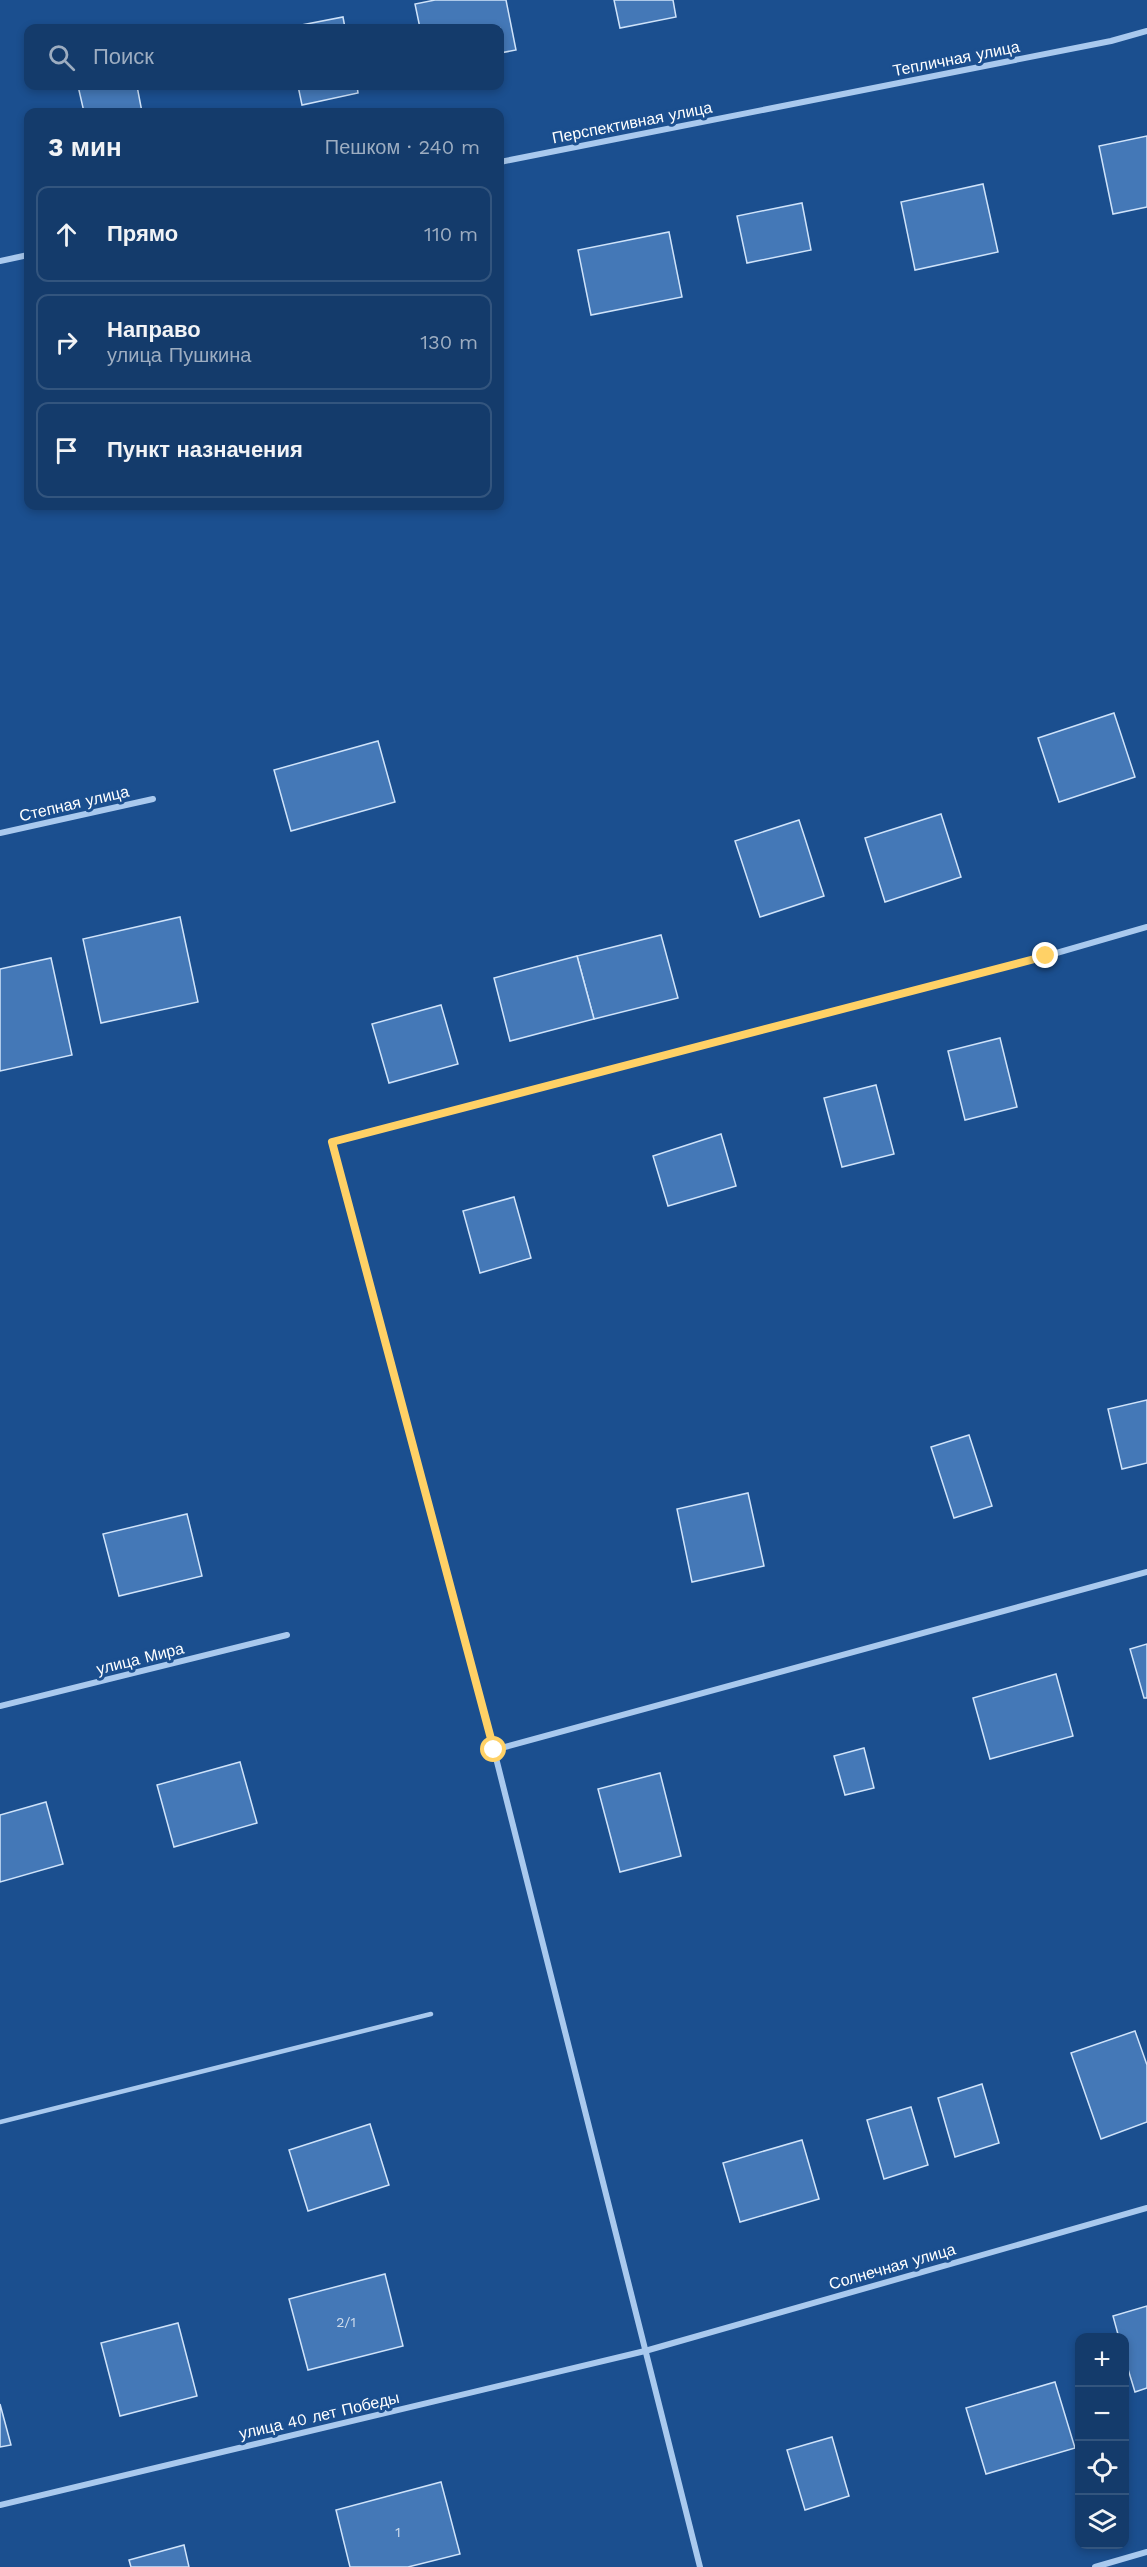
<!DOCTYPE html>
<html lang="ru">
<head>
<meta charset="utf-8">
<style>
	:root { --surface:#143b6b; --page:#214673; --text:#f1f3f6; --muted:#9dadc1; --line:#33557e }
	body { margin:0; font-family:"Work Sans",sans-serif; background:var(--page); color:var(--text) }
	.controls { position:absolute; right:18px; bottom:18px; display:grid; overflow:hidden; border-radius:12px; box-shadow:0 3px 9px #0003 }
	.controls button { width:54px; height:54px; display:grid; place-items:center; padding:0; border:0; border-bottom:2px solid var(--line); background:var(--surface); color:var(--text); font:30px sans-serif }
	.stop { position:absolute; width:18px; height:18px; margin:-14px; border:4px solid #ffd166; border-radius:50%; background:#fff }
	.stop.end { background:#ffd166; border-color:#fff; box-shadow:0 2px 6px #0008 }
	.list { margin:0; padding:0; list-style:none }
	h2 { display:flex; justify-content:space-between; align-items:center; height:78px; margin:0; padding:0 24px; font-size:26px }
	h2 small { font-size:20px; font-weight:400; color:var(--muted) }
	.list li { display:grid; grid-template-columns:39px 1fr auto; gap:18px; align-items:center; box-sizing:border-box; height:96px; margin:0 12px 12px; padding:0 12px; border:2px solid var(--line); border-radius:12px }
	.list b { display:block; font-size:22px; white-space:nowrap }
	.list p { margin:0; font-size:20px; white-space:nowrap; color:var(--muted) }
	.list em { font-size:20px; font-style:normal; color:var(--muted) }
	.icon { flex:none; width:33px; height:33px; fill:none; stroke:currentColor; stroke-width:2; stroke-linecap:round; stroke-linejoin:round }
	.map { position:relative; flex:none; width:1147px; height:2567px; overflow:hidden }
	.search { position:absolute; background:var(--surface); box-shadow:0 3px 9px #0003; left:24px; top:24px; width:480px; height:66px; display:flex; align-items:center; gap:15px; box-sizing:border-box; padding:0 21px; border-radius:12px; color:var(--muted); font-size:22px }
	.panel { position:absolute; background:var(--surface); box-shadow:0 3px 9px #0003; left:24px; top:108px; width:480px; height:402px; border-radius:12px }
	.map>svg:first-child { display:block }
	.building { fill:#4478b7; stroke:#cfe3fa; stroke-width:1.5 }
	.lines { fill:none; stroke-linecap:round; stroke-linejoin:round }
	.lane { stroke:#a9c9ee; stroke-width:4.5 }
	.street { stroke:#a9c9ee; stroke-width:6 }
	.route { stroke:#ffd166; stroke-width:8 }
	.labels { text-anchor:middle; stroke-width:6; stroke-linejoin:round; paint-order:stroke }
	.number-label { font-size:14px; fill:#d0dded }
	.street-label { font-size:16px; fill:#fff; stroke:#1b4f8f }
</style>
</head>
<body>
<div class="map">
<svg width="1147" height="2567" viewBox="0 0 1147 2567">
	<rect width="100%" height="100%" fill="#1b4f8f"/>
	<!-- building -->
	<g class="building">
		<path d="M435,0h71l10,50 -16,3v-25h-80l-5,-24z"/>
		<path d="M614,0h59l3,17 -56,11z"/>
		<path d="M343,17l2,11h-59z"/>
		<path d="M78,86h59l5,26h-58z"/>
		<path d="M298,86h59l1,7 -56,12z"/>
		<path d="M1147,136v71l-34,7 -14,-68z"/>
		<path d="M983,184l15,68 -83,18 -14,-68z"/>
		<path d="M802,203l9,47 -64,13 -10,-47z"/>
		<path d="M669,232l13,65 -91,18 -13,-65z"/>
		<path d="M1114,713l21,64 -76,25 -21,-64z"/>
		<path d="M378,741l17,61 -104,29 -17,-61z"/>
		<path d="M941,814l20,63 -76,25 -20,-64z"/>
		<path d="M799,820l25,76 -64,21 -25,-76z"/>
		<path d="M180,917l18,85 -97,21 -18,-84z"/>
		<path d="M661,935l17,63 -84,21 -17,-63z"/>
		<path d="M577,956l17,63 -84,22 -16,-63z"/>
		<path d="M51,958l21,97 -72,16v-102z"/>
		<path d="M441,1005l17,59 -69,19 -17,-59z"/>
		<path d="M1000,1038l17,69 -52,13 -17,-69z"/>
		<path d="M876,1085l18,69 -52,13 -18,-69z"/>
		<path d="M721,1134l15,52 -68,20 -15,-50z"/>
		<path d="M514,1197l17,61 -51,15 -17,-62z"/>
		<path d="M1147,1400v63l-25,6 -14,-60z"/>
		<path d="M969,1435l23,71 -38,12 -23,-71z"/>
		<path d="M748,1493l16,73 -72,16 -15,-73z"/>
		<path d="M187,1514l15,62 -83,20 -16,-62z"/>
		<path d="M1147,1644v54h-3l-14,-49z"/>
		<path d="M1056,1674l17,62 -83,23 -17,-61z"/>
		<path d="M864,1748l10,40 -29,7 -11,-39z"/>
		<path d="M240,1762l17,61 -83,24 -17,-62z"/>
		<path d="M660,1773l21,83 -61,16 -22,-83z"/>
		<path d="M46,1802l17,62 -63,18v-67z"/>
		<path d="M1135,2031l12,34v57l-46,17 -30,-86z"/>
		<path d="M982,2084l17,59 -44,14 -17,-59z"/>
		<path d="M911,2107l17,58 -44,14 -17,-59z"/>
		<path d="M370,2124l19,61 -81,26 -19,-61z"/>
		<path d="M802,2140l17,59 -79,23 -17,-59z"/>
		<path d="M385,2274l18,72 -95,24 -19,-71z"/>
		<path d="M1147,2306v82l-12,4 -11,-36v-18h-5l-6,-22z"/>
		<path d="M178,2323l19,73 -77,20 -19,-73z"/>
		<path d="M1055,2382l20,66 -89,26 -20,-66z"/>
		<path d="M0,2404l11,41 -11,2z"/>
		<path d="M832,2437l17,59 -44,14 -18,-60z"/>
		<path d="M441,2482l19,72 -52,13h-58l-14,-57z"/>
		<path d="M184,2545l5,22h-58l-2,-7z"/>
	</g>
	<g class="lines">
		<!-- lane -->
		<path class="lane" d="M0,2122l431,-108"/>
		<!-- street -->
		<g class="street">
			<path d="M500,162l611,-121 36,-10"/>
			<path d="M0,261l28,-6"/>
			<path d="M0,833l153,-34"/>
			<path d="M0,1706l287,-71"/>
			<path d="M494,1750l653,-178"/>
			<path d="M0,2505l645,-154 502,-143"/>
			<path d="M700,2567l-206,-817 -162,-608 714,-186 101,-29"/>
			<path d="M1095,2567l52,-15"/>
		</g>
	</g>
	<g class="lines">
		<!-- route -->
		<path class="route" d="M494,1750l-162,-608 714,-186"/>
	</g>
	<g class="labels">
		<!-- number labels -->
		<g class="number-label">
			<text x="346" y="2327">2/1</text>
			<text x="398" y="2537">1</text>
		</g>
		<!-- street labels -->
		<g class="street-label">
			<text transform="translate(956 58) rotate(-11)" y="6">Тепличная улица</text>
			<text transform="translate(632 122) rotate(-11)" y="6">Перспективная улица</text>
			<text transform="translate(74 803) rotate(-13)" y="6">Степная улица</text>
			<text transform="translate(140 1658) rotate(-14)" y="6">улица Мира</text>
			<text transform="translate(892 2266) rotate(-16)" y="6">Солнечная улица</text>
			<text transform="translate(319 2415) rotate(-13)" y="6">улица 40 лет Победы</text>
		</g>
	</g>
</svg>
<div class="controls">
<button>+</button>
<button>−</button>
<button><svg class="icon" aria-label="locate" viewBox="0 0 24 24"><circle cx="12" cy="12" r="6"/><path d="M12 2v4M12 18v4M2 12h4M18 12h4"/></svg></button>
<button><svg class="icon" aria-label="layers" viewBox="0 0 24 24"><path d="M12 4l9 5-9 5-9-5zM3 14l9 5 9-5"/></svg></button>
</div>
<div class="stop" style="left:494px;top:1750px"></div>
<div class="stop end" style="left:1046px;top:956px"></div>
<div class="search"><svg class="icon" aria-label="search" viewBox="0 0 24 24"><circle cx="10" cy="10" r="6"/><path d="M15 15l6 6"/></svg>Поиск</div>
<section class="panel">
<h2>3 мин<small>Пешком · 240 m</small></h2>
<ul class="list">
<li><svg class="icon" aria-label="ahead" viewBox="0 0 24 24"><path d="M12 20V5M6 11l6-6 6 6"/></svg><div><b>Прямо</b></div><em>110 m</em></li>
<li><svg class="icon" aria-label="right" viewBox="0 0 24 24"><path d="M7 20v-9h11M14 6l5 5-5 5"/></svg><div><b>Направо</b><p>улица Пушкина</p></div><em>130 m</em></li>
<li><svg class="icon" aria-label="arrive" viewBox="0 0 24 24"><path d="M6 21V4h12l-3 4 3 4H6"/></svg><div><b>Пункт назначения</b></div></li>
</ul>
</section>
</div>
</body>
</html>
